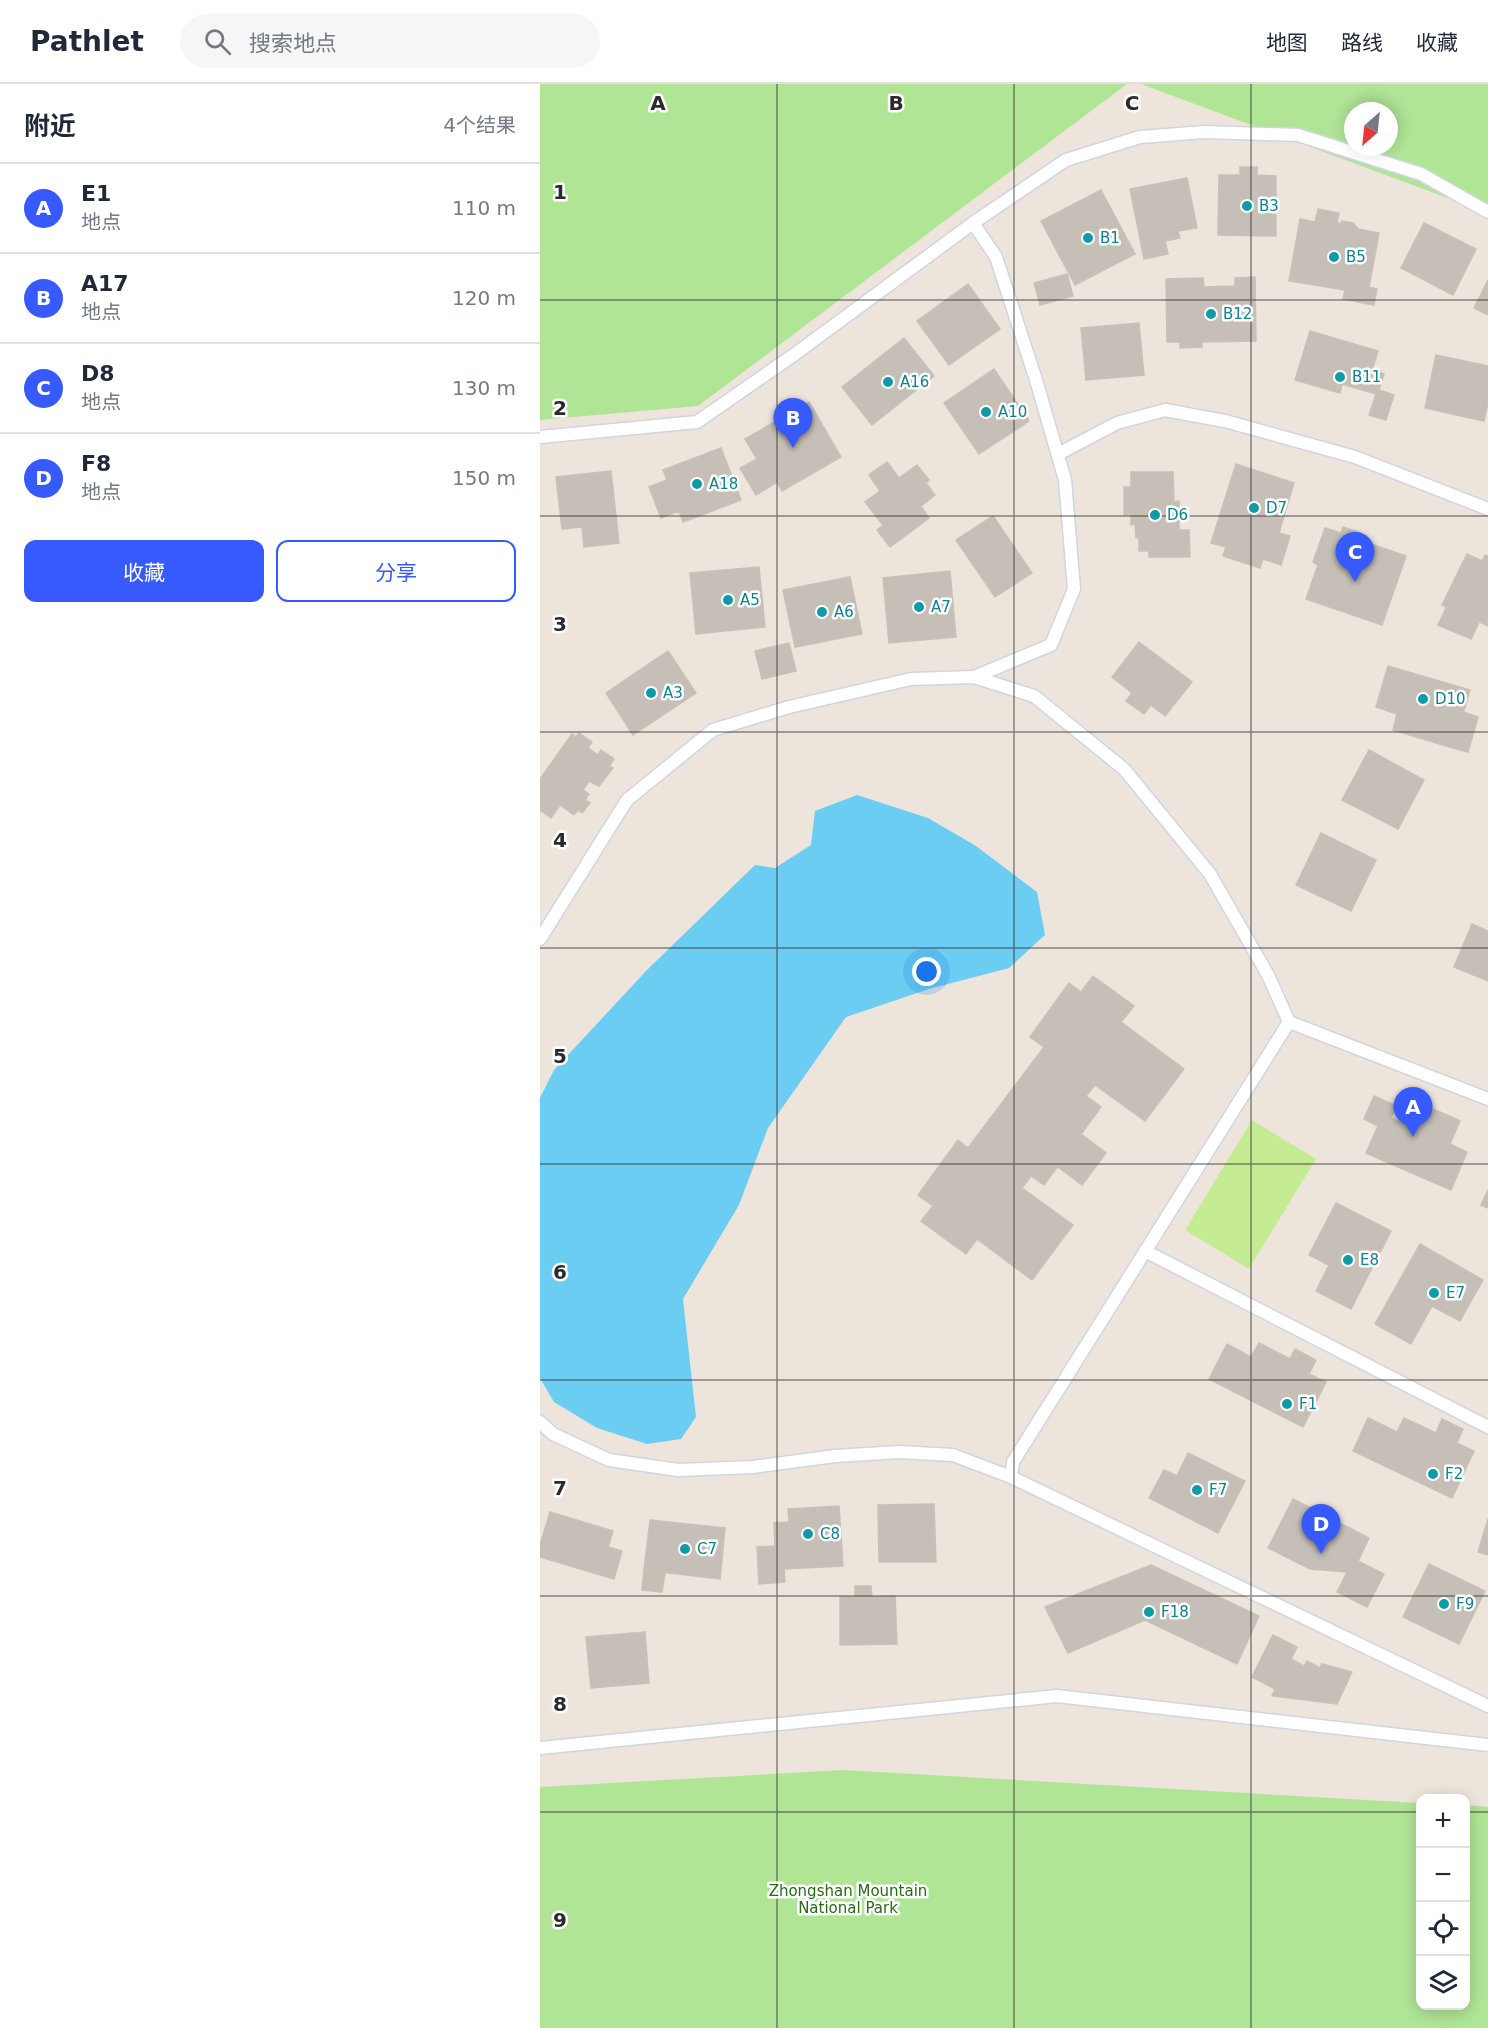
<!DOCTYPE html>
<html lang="zh">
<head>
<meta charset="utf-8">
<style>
	:root { --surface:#fff; --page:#f6f6f7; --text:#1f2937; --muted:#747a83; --line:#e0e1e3; --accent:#375aff }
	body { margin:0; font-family:"DejaVu Sans","Noto Sans SC",sans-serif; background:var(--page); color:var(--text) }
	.controls { position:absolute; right:18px; bottom:18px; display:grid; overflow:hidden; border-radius:12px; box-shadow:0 3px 15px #0003 }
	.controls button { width:54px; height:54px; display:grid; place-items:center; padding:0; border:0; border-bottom:2px solid var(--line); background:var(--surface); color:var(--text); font:30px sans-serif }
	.compass { position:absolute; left:804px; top:18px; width:54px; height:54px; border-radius:50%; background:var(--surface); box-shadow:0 3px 15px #0003; rotate:207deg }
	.you { position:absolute; left:387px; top:888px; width:21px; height:21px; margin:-15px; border:4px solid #fff; border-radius:50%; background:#1a73e8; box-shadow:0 0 0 9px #1a73e833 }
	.badge { display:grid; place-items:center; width:39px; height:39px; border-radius:50%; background:var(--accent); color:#fff; font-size:20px; font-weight:700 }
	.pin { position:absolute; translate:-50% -50px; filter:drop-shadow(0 2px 3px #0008) }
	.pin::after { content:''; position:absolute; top:32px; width:21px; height:18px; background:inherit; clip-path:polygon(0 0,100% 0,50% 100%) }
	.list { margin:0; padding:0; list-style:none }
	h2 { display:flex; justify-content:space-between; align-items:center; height:78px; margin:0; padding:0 24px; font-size:26px }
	h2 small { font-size:20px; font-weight:400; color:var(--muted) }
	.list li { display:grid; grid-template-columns:39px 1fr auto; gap:18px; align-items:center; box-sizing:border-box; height:90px; padding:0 24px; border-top:2px solid var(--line) }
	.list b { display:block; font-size:22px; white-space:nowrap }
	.list p { margin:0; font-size:20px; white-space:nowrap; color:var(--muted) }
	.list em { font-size:20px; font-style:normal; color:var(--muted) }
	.actions { display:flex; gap:12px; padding:18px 24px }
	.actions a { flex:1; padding:14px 0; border:2px solid var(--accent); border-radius:12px; text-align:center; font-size:21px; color:var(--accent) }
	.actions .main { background:var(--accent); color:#fff }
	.icon { flex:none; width:33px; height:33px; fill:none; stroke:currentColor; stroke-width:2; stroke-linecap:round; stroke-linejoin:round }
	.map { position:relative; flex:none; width:948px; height:1944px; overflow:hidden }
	header { display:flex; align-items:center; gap:36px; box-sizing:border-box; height:84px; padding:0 30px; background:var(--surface); border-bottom:2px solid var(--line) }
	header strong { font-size:28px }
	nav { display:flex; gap:33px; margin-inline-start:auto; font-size:21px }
	.search { width:420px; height:54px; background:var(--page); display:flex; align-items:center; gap:15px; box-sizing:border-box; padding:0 21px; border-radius:33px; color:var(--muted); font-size:22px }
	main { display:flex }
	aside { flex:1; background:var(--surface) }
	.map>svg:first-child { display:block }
	.green { fill:#b0e596; fill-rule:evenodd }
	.pitch { fill:#c5ec92 }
	.water { fill:#6bcdf2 }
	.building { fill:#c5bfb8; stroke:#c8c1b5; stroke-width:1.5 }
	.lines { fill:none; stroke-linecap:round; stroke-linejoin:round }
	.service-casing { stroke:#d1d4e3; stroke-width:15 }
	.service { stroke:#fff; stroke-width:12 }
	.grid { fill:none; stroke:#2a2a2a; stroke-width:1.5; stroke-opacity:0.55 }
	.culture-dot { fill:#0f9aa8; stroke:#fff; stroke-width:2 }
	.labels { text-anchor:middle; stroke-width:5; stroke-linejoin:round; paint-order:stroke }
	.culture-label { font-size:15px; fill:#0d838f; stroke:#fff; text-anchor:start }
	.park-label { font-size:15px; fill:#286918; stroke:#fff }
	.grid-label { font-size:20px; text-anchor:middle; font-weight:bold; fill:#2a2a2a; stroke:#fff; stroke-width:5; stroke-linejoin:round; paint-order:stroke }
</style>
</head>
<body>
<header>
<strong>Pathlet</strong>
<div class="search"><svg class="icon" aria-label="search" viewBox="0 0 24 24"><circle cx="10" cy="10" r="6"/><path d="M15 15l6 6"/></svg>搜索地点</div>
<nav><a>地图</a><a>路线</a><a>收藏</a></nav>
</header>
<main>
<aside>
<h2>附近<small>4个结果</small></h2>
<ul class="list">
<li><span class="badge">A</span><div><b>E1</b><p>地点</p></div><em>110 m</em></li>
<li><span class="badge">B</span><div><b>A17</b><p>地点</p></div><em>120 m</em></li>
<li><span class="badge">C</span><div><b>D8</b><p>地点</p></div><em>130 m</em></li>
<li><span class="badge">D</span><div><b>F8</b><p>地点</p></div><em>150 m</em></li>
</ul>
<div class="actions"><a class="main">收藏</a><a>分享</a></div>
</aside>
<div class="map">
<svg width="948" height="1944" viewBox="0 0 948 1944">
	<rect width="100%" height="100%" fill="#ede5dc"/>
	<!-- green -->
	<g class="green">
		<path d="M0,0h587l-429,322 -158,14z"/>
		<path d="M601,0h347v129zM813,27h36v36h-36z"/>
		<path d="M303,1686l577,33v203h46v-201l22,2v221h-948v-241z"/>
	</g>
	<!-- pitch -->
	<path class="pitch" d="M712,1036l64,39 -67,110 -64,-39z"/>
	<!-- water -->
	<path class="water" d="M317,711l71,23 48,28 61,46 8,43 -36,33 -80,21 -83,28 -78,111 -29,77 -56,94 13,118 -15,22 -34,5 -50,-16 -43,-26 -14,-24v-280l14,-28 93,-100 108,-105 20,3 36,-23 4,-34z"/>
	<!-- building -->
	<g class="building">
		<path d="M700,83h17v8l19,1v60l-58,-1 1,-60h21z"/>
		<path d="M647,94l10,50 -19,3 2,7 -15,3 3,13 -24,5 -14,-70z"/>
		<path d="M561,106l34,64 -60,31 -34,-64z"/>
		<path d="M778,125l21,4 -2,10h4l1,-2 11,2 5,6 21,4 -10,54 8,2 -3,16 -31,-6 2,-9 -56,-9 11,-62 15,3z"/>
		<path d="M884,139l52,26 -23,46 -52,-27z"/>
		<path d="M527,190l6,22 -33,9 -6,-22z"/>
		<path d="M715,193l1,64 -54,1v5l-22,1v-6h-13l-1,-63 37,-1 1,9 31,-1v-8z"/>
		<path d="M948,196v35l-14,-7z"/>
		<path d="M428,200l32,45 -51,36 -32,-44z"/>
		<path d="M599,239l5,52 -58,5 -5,-52z"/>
		<path d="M770,247l68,20 -6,19 12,4 -5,16 15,5 -8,25 -17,-5 7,-21 -34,-10 -2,9 -45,-13z"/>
		<path d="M364,254l30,38 -62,49 -30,-38z"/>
		<path d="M896,271l52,11v36l-4,19 -59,-13z"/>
		<path d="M454,285l35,52 -50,33 -35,-51z"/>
		<path d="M269,318l32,55 -59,34 -5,-9 -21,13 -16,-27 17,-9 -12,-20z"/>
		<path d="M181,364l20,52 -58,22 -4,-11 -18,7 -12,-31 18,-7 -4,-10z"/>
		<path d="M347,378l12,16 18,-13 12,15 -3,3 9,12 -14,11 8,12 -39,29 -13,-17 6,-5 -18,-23 15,-11 -11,-16z"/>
		<path d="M696,380l58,19 -15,50 11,3 -9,29 -18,-6 -3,9 -37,-12 3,-9 -15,-4z"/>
		<path d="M71,387l8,72 -35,4 -2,-20 -20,2 -6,-52z"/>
		<path d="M591,388h42l1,30 5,-1v29h10l1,27h-41v-6h-10v-13h-3l-1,-14 -4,1v-11l-7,1v-28h7z"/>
		<path d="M453,432l39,57 -37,24 -39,-57z"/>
		<path d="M803,443l18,6 -2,7 47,16 -24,69 -76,-26 12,-34 -5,-3 12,-34 16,5z"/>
		<path d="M927,470l15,7 3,-6 3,1v70l-46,-21z"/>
		<path d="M219,483l6,60 -69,7 -6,-61z"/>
		<path d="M410,487l6,66 -67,6 -6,-65z"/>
		<path d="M310,493l12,57 -67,13 -12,-57z"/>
		<path d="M906,524l33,14 -8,17 -33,-14z"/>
		<path d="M599,558l53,40 -27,34 -14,-11 -7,9 -18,-13 6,-8 -20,-16z"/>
		<path d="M249,559l7,28 -34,8 -7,-28z"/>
		<path d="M128,567l28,42 -63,42 -27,-42z"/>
		<path d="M848,582l82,24 -17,58 -60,-18 4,-16 -21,-7z"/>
		<path d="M923,628l15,5 -10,35 -15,-4z"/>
		<path d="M39,649l13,9 -4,6 10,7 3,-5 13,9 -5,7 4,2 -14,18 -10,-5 -6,9 6,4 -4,6 5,3 -8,10 -4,-3 -4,5 -14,-10 -9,13 -11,-8v-31l32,-45 4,3z"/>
		<path d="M829,666l55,30 -26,49 -56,-29z"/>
		<path d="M781,749l55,27 -25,51 -55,-26z"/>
		<path d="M932,840l16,7v50l-34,-14z"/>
		<path d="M553,892l41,30 -13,16 63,47 -39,52 -50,-36 -9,11 15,11 -57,78 -13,-9 -9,12 51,37 -41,55 -55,-41 -11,15 -45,-33 12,-15 -15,-11 40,-55 10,8 76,-101 -14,-10 39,-54 12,9z"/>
		<path d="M834,1012l23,10 -6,12 27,12 11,-23 31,14 -10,23 17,8 -16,38 -85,-37 12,-27 -14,-7z"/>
		<path d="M541,1050l25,19 -24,32 -25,-19z"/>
		<path d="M948,1106v18l-7,-3z"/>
		<path d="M796,1119l55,28 -40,78 -35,-18 13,-26 -20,-10z"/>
		<path d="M880,1160l63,36 -23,41 -28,-15 -21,38 -36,-20z"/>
		<path d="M719,1259l31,16 5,-10 21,11 -7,14 17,8 -23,45 -94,-48 18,-35 24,13z"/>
		<path d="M828,1334l29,14 7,-14 32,15 6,-14 21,10 -6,14 17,8 -22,47 -99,-47z"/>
		<path d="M648,1369l57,28 -27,52 -69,-35 15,-28 13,6z"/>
		<path d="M753,1415l76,39 -11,23 26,13 -17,33 -30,-15 10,-20 -37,-3 -42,-21z"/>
		<path d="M394,1420l2,58h-57l-1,-57z"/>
		<path d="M299,1422l4,60 -59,3 1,13 -26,2 -2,-37 18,-1 -1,-23 15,-1 -1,-13z"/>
		<path d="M10,1428l63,19 -5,16 14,4 -8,28 -74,-22v-12z"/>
		<path d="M948,1435v36l-10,-3z"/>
		<path d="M110,1436l75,8 -5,51 -76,-9z"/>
		<path d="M889,1480l56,27 -26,53 -56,-27z"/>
		<path d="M611,1481l108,51 -22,48 -92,-44 -77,33 -23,-46z"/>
		<path d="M104,1486l21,3 -3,19 -20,-2z"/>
		<path d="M315,1502h16l1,11 23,-1 2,48 -57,1v-48h15z"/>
		<path d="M105,1548l4,51 -58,5 -5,-51z"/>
		<path d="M733,1551l24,12 -6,12 13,7 3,-5 13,7 2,-4 30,8 -15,32 -65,-8 3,-7 -23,-12z"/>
	</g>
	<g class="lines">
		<defs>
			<g id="service">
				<path d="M433,139l23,34 40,123 29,100 9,109 -23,56 -77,32"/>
				<path d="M0,353l157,-15 98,-68 178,-131 93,-63 74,-23 64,-5 94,3 123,39 67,38"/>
				<path d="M518,370l59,-31 48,-13 60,11 130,36 133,52"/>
				<path d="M0,855l87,-139 86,-70 76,-23 122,-28 63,-2 60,19 90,73 86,105 58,101 21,47 -276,440 -2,15"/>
				<path d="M749,938l199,77"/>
				<path d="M605,1167l343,176"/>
				<path d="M0,1338l13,12 56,26 69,10 75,-3 82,-11 64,-4 54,3 58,22 477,229"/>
				<path d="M0,1664l517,-52 431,49"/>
			</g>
		</defs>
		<!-- service casing -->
		<use href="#service" class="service-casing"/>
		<!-- service -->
		<use href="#service" class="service"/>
	</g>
	<!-- grid -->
	<path class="grid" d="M237,0v1944M474,0v1944M711,0v1944M0,216h948M0,432h948M0,648h948M0,864h948M0,1080h948M0,1296h948M0,1512h948M0,1728h880M926,1728h22"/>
	<!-- markers -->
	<g class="culture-dot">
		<circle cx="707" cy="122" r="6"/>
		<circle cx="548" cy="154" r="6"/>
		<circle cx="794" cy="173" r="6"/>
		<circle cx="671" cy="230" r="6"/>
		<circle cx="800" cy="293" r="6"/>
		<circle cx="348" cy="298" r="6"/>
		<circle cx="446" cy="328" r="6"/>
		<circle cx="157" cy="400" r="6"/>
		<circle cx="714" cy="424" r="6"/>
		<circle cx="615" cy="431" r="6"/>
		<circle cx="188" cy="516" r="6"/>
		<circle cx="379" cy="523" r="6"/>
		<circle cx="282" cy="528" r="6"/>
		<circle cx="111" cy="609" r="6"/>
		<circle cx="883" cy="615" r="6"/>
		<circle cx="808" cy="1176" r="6"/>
		<circle cx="894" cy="1209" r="6"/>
		<circle cx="747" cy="1320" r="6"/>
		<circle cx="893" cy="1390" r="6"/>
		<circle cx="657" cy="1406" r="6"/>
		<circle cx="268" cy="1450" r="6"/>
		<circle cx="145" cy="1465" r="6"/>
		<circle cx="904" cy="1520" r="6"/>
		<circle cx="609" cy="1528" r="6"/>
	</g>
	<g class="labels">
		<!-- culture labels -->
		<g class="culture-label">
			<text x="719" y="127">B3</text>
			<text x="560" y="159">B1</text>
			<text x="806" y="178">B5</text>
			<text x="683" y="235">B12</text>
			<text x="812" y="298">B11</text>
			<text x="360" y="303">A16</text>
			<text x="458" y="333">A10</text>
			<text x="169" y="405">A18</text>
			<text x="726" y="429">D7</text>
			<text x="627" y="436">D6</text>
			<text x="200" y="521">A5</text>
			<text x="391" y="528">A7</text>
			<text x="294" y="533">A6</text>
			<text x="123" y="614">A3</text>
			<text x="895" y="620">D10</text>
			<text x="820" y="1181">E8</text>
			<text x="906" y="1214">E7</text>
			<text x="759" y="1325">F1</text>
			<text x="905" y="1395">F2</text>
			<text x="669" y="1411">F7</text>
			<text x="280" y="1455">C8</text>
			<text x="157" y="1470">C7</text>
			<text x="916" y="1525">F9</text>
			<text x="621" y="1533">F18</text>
		</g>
		<!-- park labels -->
		<g class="park-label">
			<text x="308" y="1812">Zhongshan Mountain<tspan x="308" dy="17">National Park</tspan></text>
		</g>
	</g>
	<g class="grid-label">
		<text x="118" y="26">A</text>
		<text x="356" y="26">B</text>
		<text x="592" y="26">C</text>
		<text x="20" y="115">1</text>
		<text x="20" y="331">2</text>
		<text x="20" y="547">3</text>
		<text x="20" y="763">4</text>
		<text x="20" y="979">5</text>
		<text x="20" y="1195">6</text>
		<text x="20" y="1411">7</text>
		<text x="20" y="1627">8</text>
		<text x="20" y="1843">9</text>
	</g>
</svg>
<div class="controls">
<button>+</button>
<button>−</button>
<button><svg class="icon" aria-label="locate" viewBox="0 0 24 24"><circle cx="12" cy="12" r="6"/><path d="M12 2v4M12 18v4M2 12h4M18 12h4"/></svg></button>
<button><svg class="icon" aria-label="layers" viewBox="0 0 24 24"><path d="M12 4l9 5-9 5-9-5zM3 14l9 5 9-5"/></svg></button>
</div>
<svg class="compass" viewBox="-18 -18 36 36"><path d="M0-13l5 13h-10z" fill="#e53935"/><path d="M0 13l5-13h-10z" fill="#747a83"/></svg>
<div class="you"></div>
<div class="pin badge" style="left:873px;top:1053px">A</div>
<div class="pin badge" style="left:253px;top:364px">B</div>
<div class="pin badge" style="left:815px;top:498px">C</div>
<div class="pin badge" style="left:781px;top:1470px">D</div>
</div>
</main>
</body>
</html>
